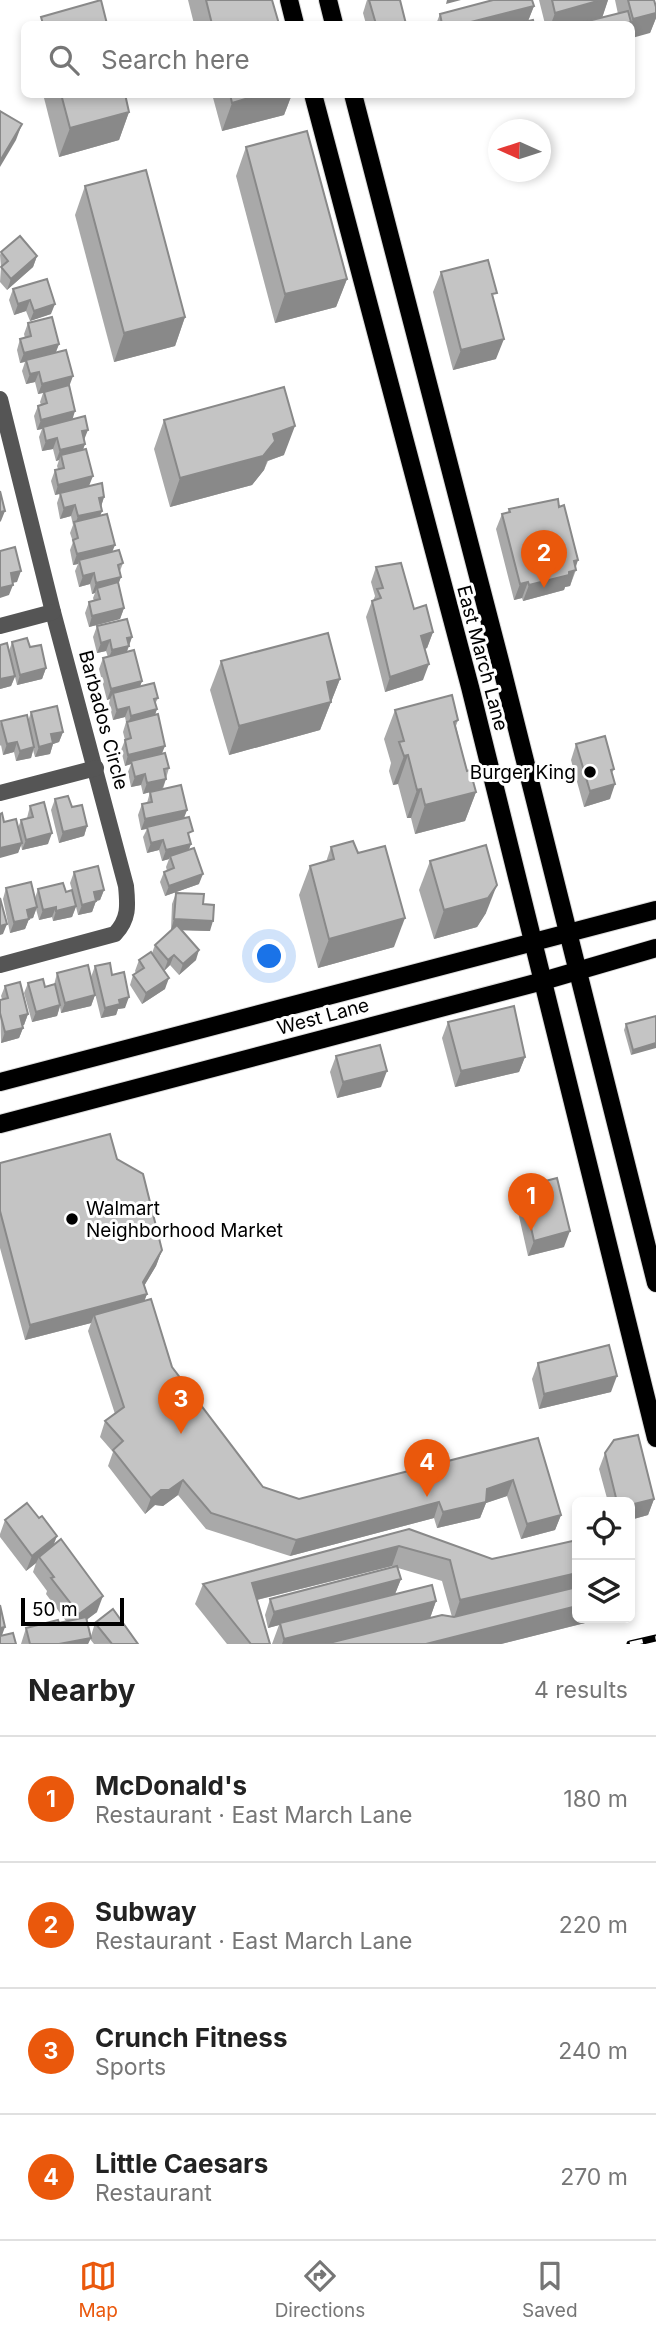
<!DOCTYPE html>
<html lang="en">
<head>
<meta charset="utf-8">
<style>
	:root { --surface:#fff; --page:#f6f6f6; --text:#222; --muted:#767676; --line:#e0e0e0; --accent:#ea580c }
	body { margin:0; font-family:Inter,sans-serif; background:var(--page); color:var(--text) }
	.controls { position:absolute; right:21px; bottom:21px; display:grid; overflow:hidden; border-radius:10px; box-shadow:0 4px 10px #0003 }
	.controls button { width:63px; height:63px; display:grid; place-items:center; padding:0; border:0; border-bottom:2px solid var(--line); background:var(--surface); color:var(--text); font:35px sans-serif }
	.compass { position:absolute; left:488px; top:119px; width:63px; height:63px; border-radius:50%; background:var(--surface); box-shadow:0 4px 10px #0003; rotate:273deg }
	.scale { position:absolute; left:21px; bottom:18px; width:103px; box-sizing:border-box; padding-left:7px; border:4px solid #000; border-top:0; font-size:19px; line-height:24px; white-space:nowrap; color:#000; -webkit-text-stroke:5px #fff; paint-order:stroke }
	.you { position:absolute; left:270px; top:957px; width:24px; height:24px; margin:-18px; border:5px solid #fff; border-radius:50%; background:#1a73e8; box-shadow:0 0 0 10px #1a73e833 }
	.badge { display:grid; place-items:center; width:46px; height:46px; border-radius:50%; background:var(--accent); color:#fff; font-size:23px; font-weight:700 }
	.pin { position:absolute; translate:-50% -58px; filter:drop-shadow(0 2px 4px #0008) }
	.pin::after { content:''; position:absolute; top:37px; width:24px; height:21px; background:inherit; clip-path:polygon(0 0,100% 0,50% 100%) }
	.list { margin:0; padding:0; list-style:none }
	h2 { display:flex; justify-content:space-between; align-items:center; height:91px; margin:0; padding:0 28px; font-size:30px }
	h2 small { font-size:23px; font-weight:400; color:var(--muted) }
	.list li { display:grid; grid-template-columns:46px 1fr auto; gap:21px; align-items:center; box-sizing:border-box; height:126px; padding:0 28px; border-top:2px solid var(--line) }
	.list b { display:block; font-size:26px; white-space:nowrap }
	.list p { margin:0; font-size:23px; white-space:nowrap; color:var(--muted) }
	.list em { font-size:23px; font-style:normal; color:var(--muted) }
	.icon { flex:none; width:38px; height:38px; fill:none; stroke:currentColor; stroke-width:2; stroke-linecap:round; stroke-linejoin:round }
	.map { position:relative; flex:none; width:656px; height:1644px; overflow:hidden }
	.search { position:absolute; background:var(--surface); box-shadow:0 4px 10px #0003; left:21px; right:21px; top:21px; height:77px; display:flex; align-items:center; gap:18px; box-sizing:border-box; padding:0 24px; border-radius:10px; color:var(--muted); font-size:26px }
	.sheet { height:595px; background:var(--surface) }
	nav { display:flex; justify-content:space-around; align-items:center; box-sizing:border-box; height:98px; border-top:2px solid var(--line); background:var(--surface); font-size:19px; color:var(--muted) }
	nav a { display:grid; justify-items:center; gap:4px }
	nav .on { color:var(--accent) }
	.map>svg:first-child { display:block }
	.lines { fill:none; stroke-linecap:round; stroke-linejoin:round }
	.major-casing { stroke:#dbdbdb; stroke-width:20 }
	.minor { stroke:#555; stroke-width:16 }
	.major { stroke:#000; stroke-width:18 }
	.rail-casing { stroke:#000; stroke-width:7 }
	.rail { stroke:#fff; stroke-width:4.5; stroke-dasharray:13; stroke-linecap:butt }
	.wall { fill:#a9a9a9; fill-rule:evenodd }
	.shaded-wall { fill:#898989 }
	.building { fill:#c4c4c4; stroke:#898989; stroke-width:2 }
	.poi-dot { fill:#000; stroke:#fff; stroke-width:2.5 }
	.labels { text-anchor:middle; stroke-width:6; stroke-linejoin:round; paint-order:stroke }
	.street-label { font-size:19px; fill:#000; stroke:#fff }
	.poi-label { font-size:19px; fill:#000; stroke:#fff; text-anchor:end }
</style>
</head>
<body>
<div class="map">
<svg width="656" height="1644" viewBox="0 0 656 1644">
	<rect width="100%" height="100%" fill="#fff"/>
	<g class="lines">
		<defs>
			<g id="major">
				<path d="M289,0l6,24"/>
				<path d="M328,0l6,24"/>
				<path d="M313,94l157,593 186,751"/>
				<path d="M353,94l147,567 156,622"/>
				<path d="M0,1082l656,-172"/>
				<path d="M0,1124l543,-143 113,-33"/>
			</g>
		</defs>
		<!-- major casing -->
		<use href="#major" class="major-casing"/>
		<!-- minor -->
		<g class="minor">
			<path d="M0,399l53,213 73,274c2,20 3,33 -11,48l-115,31"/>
			<path d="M0,626l53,-14"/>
			<path d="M0,793l96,-25"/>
		</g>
		<!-- major -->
		<use href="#major" class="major"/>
		<defs>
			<path id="rail" d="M630,1644l26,-6"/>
		</defs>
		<!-- rail casing -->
		<use href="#rail" class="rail-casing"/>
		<!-- rail -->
		<use href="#rail" class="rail"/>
	</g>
	<!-- wall -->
	<g class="wall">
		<path d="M188,0h84l7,24h-85z"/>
		<path d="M367,0h33l6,24h-40l-3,-11z"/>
		<path d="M539,0h69l-6,18 16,-4 -3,-14h39l2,7v11l-6,15 -18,-9h-87z"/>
		<path d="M534,6l-6,15 6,3h-98l4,-10z"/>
		<path d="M43,94h82l4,18 -10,28 -60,17z"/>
		<path d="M212,94h80l-8,21 -62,16z"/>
		<path d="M246,147l101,132 -11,28 -61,16 -39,-147z"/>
		<path d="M85,186l100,131 -10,29 -61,16 -39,-147z"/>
		<path d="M1,252l36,4 -4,11 -26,23 -7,-8 1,-15 -1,-12z"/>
		<path d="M441,272l53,29 2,58 -43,11 -20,-78z"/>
		<path d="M13,289l38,25 -21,7 -4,-10 -12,4 -5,-15z"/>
		<path d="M28,323l31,21 -3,8 13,34 3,33 12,21 1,4 -2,6 6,36 15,11 -3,9 1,5 -2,5 12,36 11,11 -3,8 1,6 -3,8 6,23 -4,11 -31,8 -4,-14 4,-11 5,-1 -1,-3 2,-5 -3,1 -2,-10 -11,3 -4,-16 3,-7 -5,1 -3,-15 3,-8 -3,-9 3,-8 -2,-9 -11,3 -3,-16 3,-9 -5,1 -4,-14 4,-11 3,-1 -1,-3 2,-6 -3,1 -3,-12 -11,2 -3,-14 3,-8 -5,1 -3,-14 4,-10 3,-1 -1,-3 3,-9 -5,1 -3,-12 -9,2 -4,-13 3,-9 -5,1 -3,-13 3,-11 5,-1 -1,-4z"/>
		<path d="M164,420l120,35 -16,6 -4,9 -12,15 -82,22 -16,-58z"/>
		<path d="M509,509l66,59 1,2 -6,16 -5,1 -1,3 -41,11 -1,-3 -8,2 -18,-71 6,-15 6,-2z"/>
		<path d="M376,567l38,42 19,23 -6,16 -2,1 -2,31 -38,12 -19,-75 6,-16h1l2,-5 -4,-14z"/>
		<path d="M97,626l35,11 -5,15 15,29 -2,5 18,12 -3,6 2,5 -2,6 7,39 7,14 -6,21 24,21 -3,8 7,26 -3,6 11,34 -34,12 -5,-14 4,-10 3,-1 -1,-4 3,-8 -7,2 -3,-11 -12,3 -4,-16 4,-8 -6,1 -3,-15 4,-11 5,-1 3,-11 -7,2 -2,-9 -10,2 -3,-15 3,-8 -6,2 -4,-16 4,-10 -2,-8 3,-10 -1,-5 -12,3 -4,-17 1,-4 -3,1 -8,-31 4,-11 5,-1 -2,-6 -9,2 -4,-16z"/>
		<path d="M12,642l18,5 16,21 -4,11 -25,6 -2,-8 -4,9 -11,3v-44l9,6z"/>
		<path d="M221,661l119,18 -20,51 -91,25 -19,-65z"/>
		<path d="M395,710l63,10 -2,6 11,45 9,21 -11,29 -50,13 -4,-16h-4l-9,-34 -5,1 -4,-14 2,-8 -7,-24z"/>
		<path d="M31,712l32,20 -4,10 -6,2 -3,10 -15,3 -2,-7 -2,8 -15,3 -2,-9 -11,3 -2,-10 -1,1v-22l1,-3h27z"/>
		<path d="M576,744l38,25 -2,4 -2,26 -26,8 -13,-47z"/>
		<path d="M55,799l17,8 15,19 -3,10 -25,7 -8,-33z"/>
		<path d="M30,806l18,38 -26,6 -1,-5 -3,8 -14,-31 14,6 3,-8 6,-2z"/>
		<path d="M331,847l63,100 -76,21 -19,-73 11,-29 16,-4z"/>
		<path d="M430,861l56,52 -9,14 -43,12 -15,-49z"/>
		<path d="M74,872l30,18 -4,10 -4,1 -4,11 -14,3 -2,-8 -4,10 -19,4 -1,-4 -13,3 -3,-11 -3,9 -4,1 -4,10 -15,4 -7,-34 3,-11 29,10 3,-9 28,3 6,-2 -2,-7z"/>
		<path d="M176,893l27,11 7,27 -28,-1 14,30 -17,15 -9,-10 -6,6 1,18 -23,15 -12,-19 3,-10 3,-2 -1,-2 4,-11 13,-7 3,-8 17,-15h-1l1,-26z"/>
		<path d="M95,966l17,9 13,33 -7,1 -2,6 -15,3 -10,-41z"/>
		<path d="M57,973l38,22 -4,11 -30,7 -1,-6 -3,9 -25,6 -8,-29 4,-10 17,4 9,-2z"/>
		<path d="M5,986l23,28 -4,11h-1v3l-4,10 -18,5 -1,-43 2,-1 -1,-3z"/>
		<path d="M656,1016l-25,39 -7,-25 2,-6z"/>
		<path d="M448,1022l77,35 -6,15 -64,15 -13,-49z"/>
		<path d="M336,1056l45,31 -44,11 -7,-26z"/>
		<path d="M117,1159l45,91 -6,16 -12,20 3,8 -3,7 28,66 91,120 36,12 239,-61 23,77 -6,15 -34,9 -14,-43 -21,7 -6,15 -43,10 -3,-10 -144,38 -84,-27 -28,-34 -15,11 -8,-1 -10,9 -37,-48 5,-14 -13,-15 5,-16 10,-7 -27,-83 3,-8 -66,17 -25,-92v-85z"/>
		<path d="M522,1187l42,60 -36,9 -12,-53z"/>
		<path d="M538,1363l73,29 -72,17 -7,-30z"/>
		<path d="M605,1453l49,46 -6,16 -18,5v-18h-22l-9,-33z"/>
		<path d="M39,1518l15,27 43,67 -11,8 5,16 4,-13 43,21h-44l-4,-5 -2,5h-67l5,-16 40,-7 -20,-27 1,-3 -14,-19 3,-9 -10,8 -26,-34v-3l5,-14z"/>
		<path d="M409,1529l168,89h28l-104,26h-229l7,-19 -11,3 -3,-13 5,-16 123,-32 -1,-1 -135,34 13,44h-43l-32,-40 8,-20zM398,1568l44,13 10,36 -22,1 6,-17 -41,-7 6,-15z"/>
	</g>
	<!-- shaded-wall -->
	<g class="shaded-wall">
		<path d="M447,0h14l-15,4z"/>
		<path d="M601,0h7l-6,18 -23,6h-28l4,-11z"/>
		<path d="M534,6l-6,15 -12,3h-53z"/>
		<path d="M656,13v5l-6,15 -18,5 -1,-14 2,-5z"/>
		<path d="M262,94h30l-8,21 -62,16 10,-28z"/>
		<path d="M388,94h12l-13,4z"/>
		<path d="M129,112l-10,28 -60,17 11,-29z"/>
		<path d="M22,124l-6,16 -16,27v-6z"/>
		<path d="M37,256l-4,11 -26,23 4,-11z"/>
		<path d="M347,279l-11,28 -61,16 10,-29z"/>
		<path d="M30,300l-4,11 -12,4 4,-11z"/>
		<path d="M55,304l-4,10 -21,7 4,-10z"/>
		<path d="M185,317l-10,29 -61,16 10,-29z"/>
		<path d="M504,339l-8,20 -43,11 8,-20z"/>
		<path d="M59,344l-4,10 -35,9 4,-10z"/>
		<path d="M39,372l-4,10 -9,2 4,-10z"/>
		<path d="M73,376l-4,11 -31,7 4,-10z"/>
		<path d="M75,411l-3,10 -29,6 -1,2 -5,1 4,-10z"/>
		<path d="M295,426l-11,29 -17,6 -3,9 -12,15 -82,22 10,-29 93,-44z"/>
		<path d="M88,430l-4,10 -2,-9z"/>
		<path d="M57,438l-4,11 -11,2 4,-10z"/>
		<path d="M85,444l-4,10 -20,1 -2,5 -3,1 4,-11z"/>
		<path d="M93,476l-4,10 -34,9 3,-10z"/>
		<path d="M104,497l-3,10 -2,-9z"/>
		<path d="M75,505l-4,11 -11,3 4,-11z"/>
		<path d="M5,511l-4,10 -1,1v-10z"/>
		<path d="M102,511l-4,10 -23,4 3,-9z"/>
		<path d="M115,545l-4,10 -32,5 -1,4 -5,1 4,-11z"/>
		<path d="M578,560l-8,26 -5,1 -1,3 -41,11 6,-16 45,-24z"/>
		<path d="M21,571l-4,11 -10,2 4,-11z"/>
		<path d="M94,573l-4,11 -11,3 4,-11z"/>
		<path d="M121,577l-4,10 -20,1 -2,5 -3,1 4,-11z"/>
		<path d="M528,582l-6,16 -8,2 6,-16z"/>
		<path d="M13,585l-4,10 -9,3v-10z"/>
		<path d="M124,608l-4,11 -31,8 3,-11z"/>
		<path d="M433,632l-6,16 -11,4 5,-16z"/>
		<path d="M132,637l-7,19 -17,4 4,-10 15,-12z"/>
		<path d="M110,640l-4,11 -9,2 4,-10z"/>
		<path d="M429,664l-6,16 -38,12 5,-15z"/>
		<path d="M46,668l-4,11 -25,6 3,-10z"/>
		<path d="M15,676l-4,10 -11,3v-10z"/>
		<path d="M340,679l-20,51 -91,25 10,-29 88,-44z"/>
		<path d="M142,681l-4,11 -25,1 -3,6 -3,1 4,-11z"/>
		<path d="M129,707l-4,10 -12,3 4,-10z"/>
		<path d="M157,709l-4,11 -26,6 4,-10z"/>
		<path d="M63,732l-4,10 -6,2 -3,10 -15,3 4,-10 12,-13z"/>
		<path d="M17,742l-3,10 -11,3 4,-11z"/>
		<path d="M165,746l-4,10 -30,5v3l-6,2 3,-11z"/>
		<path d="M34,747l-3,11 -15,3 4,-10z"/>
		<path d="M408,755l-10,29 -5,1 11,-29z"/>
		<path d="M145,774l-4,11 -10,2 4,-10z"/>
		<path d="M166,779l-4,10 -19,5 4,-11z"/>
		<path d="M615,784l-5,15 -26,8 6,-16z"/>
		<path d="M421,789l-10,29h-4l10,-28z"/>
		<path d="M476,792l-11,29 -50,13 10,-29z"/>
		<path d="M187,810l-4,10 -42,10 4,-11z"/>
		<path d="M87,826l-3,10 -25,7 4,-11z"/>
		<path d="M52,833l-4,11 -26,6 4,-10z"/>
		<path d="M163,840l-4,10 -12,3 4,-10z"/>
		<path d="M22,843l-4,10 -18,5v-10z"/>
		<path d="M191,844l-4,11 -17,1 -1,3 -7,2 4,-11z"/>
		<path d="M203,874l-4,10 -34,12 4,-10z"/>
		<path d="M497,885l-11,28 -9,14 -43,12 10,-29z"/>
		<path d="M104,890l-4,10 -4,1 -4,11 -14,3 4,-10 12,-13z"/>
		<path d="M76,906l-4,11 -19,4 3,-10z"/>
		<path d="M37,907l-4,11 -10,2 4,-10z"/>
		<path d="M56,907l-4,10 -13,3 4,-10z"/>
		<path d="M405,918l-11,29 -76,21 11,-29z"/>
		<path d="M29,919l-4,10 -15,4 4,-11z"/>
		<path d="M174,919l39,2 -3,10 -39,-1z"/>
		<path d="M7,924l-4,10 -3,1v-9z"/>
		<path d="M199,950l-3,10 -17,15 4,-11z"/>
		<path d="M174,955l-4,10 -6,6 4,-11z"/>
		<path d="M169,978l-4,11 -23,15 4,-11z"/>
		<path d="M95,995l-4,11 -30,7 4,-10z"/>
		<path d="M129,997l-4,11 -7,1 -2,6 -15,3 4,-10 14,-8z"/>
		<path d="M60,1005l-3,11 -25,6 4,-10z"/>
		<path d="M28,1014l-4,11 -7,2 3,-11z"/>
		<path d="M23,1028l-4,10 -18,5 4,-11z"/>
		<path d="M656,1043v5l-25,7 2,-5z"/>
		<path d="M525,1057l-6,15 -64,15 6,-16z"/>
		<path d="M387,1071l-6,16 -44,11 6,-16z"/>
		<path d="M570,1231l-6,16 -36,9 6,-15z"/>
		<path d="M162,1250l-6,16 -18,30 9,-2 -6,16 -47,5 -3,8 -66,17 5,-15 113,-43z"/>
		<path d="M617,1376l-6,16 -72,17 5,-15z"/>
		<path d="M183,1480l-5,15 -15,11 -8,-1 -10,9 6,-16 10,-8z"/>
		<path d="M513,1480l-6,16 -21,7 -6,15 -43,10 6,-16 44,-23z"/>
		<path d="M654,1499l-6,16 -18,5v-15z"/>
		<path d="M439,1502l-5,16 -144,38 6,-16z"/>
		<path d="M561,1515l-6,15 -34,9 6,-15z"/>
		<path d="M57,1536l-6,16 -12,5 -3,6 -10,8 6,-15z"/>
		<path d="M399,1546l-7,20 -148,37 8,-20z"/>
		<path d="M577,1573v18l-124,30 7,-21z"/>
		<path d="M401,1579l-6,15 -127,34 6,-16z"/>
		<path d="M103,1596l-6,16 -24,18 6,-16z"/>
		<path d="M436,1601l-7,20 -90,23h-57l2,-5z"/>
		<path d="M577,1606v12h28l-104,26h-75z"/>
		<path d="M5,1627l-5,14v-13z"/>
		<path d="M91,1638l-3,6h-29z"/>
	</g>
	<!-- building -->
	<g class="building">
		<path d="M101,0l6,24h-64l-2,-7z"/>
		<path d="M206,0h66l7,24h-67z"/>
		<path d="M369,0h31l6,24h-30z"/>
		<path d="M493,0h39l2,6 -71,18h-21l-2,-10z"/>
		<path d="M552,0h49l-46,13z"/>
		<path d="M628,0h26l2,7v6l-23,6z"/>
		<path d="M628,11l3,11 -9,2h-46z"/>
		<path d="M533,20l1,4h-19z"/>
		<path d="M61,94h64l4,18 -59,16z"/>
		<path d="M230,94h32l-30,9z"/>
		<path d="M0,111l22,13 -22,37z"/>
		<path d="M307,131l40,148 -62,15 -39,-147z"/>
		<path d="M146,170l39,147 -61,16 -39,-147z"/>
		<path d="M20,236l17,20 -26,23 -10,-12 7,-6 -7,-9z"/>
		<path d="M488,260l9,33 -5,1 12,45 -43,11 -20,-78z"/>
		<path d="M47,279l8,25 -21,7 -4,-11 -12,4 -5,-15z"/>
		<path d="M52,317l7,27 -35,9 -4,-14 11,-3 -3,-13z"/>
		<path d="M66,350l7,26 -31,8 -3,-12 -9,2 -4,-14z"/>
		<path d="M69,385l6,26 -34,9 -3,-14 9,-3 -3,-11z"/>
		<path d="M284,387l11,39 -22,8 2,7 -12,15 -83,22 -16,-58z"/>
		<path d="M85,416l3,14 -6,1 3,13 -25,6 -3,-12 -11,3 -3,-14z"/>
		<path d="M86,449l7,27 -35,9 -3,-15 9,-2 -3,-13z"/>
		<path d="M102,483l2,14 -5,1 3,13 -24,5 -3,-11 -11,3 -4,-15z"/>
		<path d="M0,491l5,20 -5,1z"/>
		<path d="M558,499l1,8 5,-2 14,55 -4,1 2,9 -7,2v3l-40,10 -1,-3 -8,2 -18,-70 8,-2 -1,-3z"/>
		<path d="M107,514l8,31 -38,9 -4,-14 5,-2 -4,-16z"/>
		<path d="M15,547l6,24 -10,2 2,12 -13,3v-37z"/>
		<path d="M119,550l4,13 -5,2 3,12 -25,6 -2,-10 -11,3 -4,-16z"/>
		<path d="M401,563l13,46 12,-4 7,27 -12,4 8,28 -39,13 -18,-76 9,-3 -4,-9 6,-1 -7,-21z"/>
		<path d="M118,582l6,26 -32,8 -3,-14 11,-3 -3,-11z"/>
		<path d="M127,619l5,18 -5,1 2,8 -17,4 -2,-10 -9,3 -4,-17z"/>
		<path d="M328,633l12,46 -13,3 4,20 -92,24 -18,-65z"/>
		<path d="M27,638l3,9 11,-2 5,23 -26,7 -8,-33z"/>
		<path d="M7,643l8,33 -15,3v-34z"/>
		<path d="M134,650l8,31 -31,8 -8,-31z"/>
		<path d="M154,683l4,15 -4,1 3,10 -26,7 -2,-9 -12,3 -4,-17z"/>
		<path d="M452,695l6,25 -4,2 13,49 3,-1 6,22 -51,13 -4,-16 -4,1 -9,-35 -4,1 -5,-14 5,-1 -9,-31z"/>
		<path d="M57,706l6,26 -12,2 2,9 -14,4 -8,-35z"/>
		<path d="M158,714l7,32 -37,9 -3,-15 6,-2 -4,-16z"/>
		<path d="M27,715l7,32 -14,4 -3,-9 -10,2 -6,-23z"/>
		<path d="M605,736l9,33 -3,1 4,14 -25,7 -14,-47z"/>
		<path d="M165,753l4,15 -5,1 2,10 -19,4 -2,-9 -10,3 -4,-16z"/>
		<path d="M181,785l6,25 -42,9 -3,-15 10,-2 -2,-10z"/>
		<path d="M68,796l4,11 10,-2 5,21 -24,6 -8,-33z"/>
		<path d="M44,802l8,31 -26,7 -5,-20 12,-3 -3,-11z"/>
		<path d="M2,813l2,9 12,-3 6,24 -22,5v-34z"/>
		<path d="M189,817l4,14 -5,2 3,11 -25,6 -3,-10 -12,3 -4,-16z"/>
		<path d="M353,841l5,12 27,-7 20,72 -76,21 -19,-73 24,-7 -3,-12z"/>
		<path d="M486,845l11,40 -9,13 -44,12 -14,-49z"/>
		<path d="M194,848l9,26 -34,12 -5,-14 10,-4 -4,-12z"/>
		<path d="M98,866l6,24 -10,2 2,9 -14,4 -8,-33z"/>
		<path d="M31,882l6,25 -10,3 2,9 -15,3 -8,-34z"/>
		<path d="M63,883l3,9 6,-2 4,16 -20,5v-4l-13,3 -5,-21z"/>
		<path d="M176,893l28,1 -1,10 11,1 -1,16 -39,-2z"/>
		<path d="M0,898l7,26 -7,2z"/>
		<path d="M177,925l22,25 -16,14 -9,-9 -6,5 -13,-15z"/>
		<path d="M151,952l18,26 -23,15 -13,-18 11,-7 -5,-8z"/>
		<path d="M110,963l2,12 12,-3 5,25 -10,3 1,4 -15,4 -10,-42z"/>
		<path d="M88,965l7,30 -30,8 -8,-30z"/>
		<path d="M43,979l2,8 10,-3 5,21 -24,7 -8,-29z"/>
		<path d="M20,982l8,32 -8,2 3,12 -18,4 -5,-19v-13l8,-2 -3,-12z"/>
		<path d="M514,1006l11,51 -64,14 -13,-49z"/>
		<path d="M656,1016v27l-23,7 -7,-26z"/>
		<path d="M380,1045l7,26 -44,11 -7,-26z"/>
		<path d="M110,1134l7,25 26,15 19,76 -19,32 4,12 -117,31 -30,-114v-48z"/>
		<path d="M557,1178l13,53 -36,10 -12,-54z"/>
		<path d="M151,1299l21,68 91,120 36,12 239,-61 23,77 -34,9 -14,-44 -26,9 -1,13 -43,10 -4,-10 -143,38 -85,-27 -28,-33 -14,10h-8l-10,8 -38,-48 10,-9 -18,-20 19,-14 -30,-92z"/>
		<path d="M609,1345l8,31 -73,18 -6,-31z"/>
		<path d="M638,1435l16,64 -24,6v-3h-13l-12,-49 9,-13z"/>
		<path d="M27,1503l12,15 3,-2 15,20 -25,20 -27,-36z"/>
		<path d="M409,1529l83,30 85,-19v33l-117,27 -10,-40 -51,-14 -147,37 18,61h-19l-48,-60z"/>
		<path d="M61,1539l42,57 -24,18 -28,-36 3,-1 -15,-20z"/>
		<path d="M397,1566l4,13 -127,33 -4,-13z"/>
		<path d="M432,1585l4,16 -152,38 -4,-16z"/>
		<path d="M577,1587v19l-151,38h-101l117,-29 12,2z"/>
		<path d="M0,1605l5,22 -5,1z"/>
		<path d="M113,1609l25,35h-26l-17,-21z"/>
		<path d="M86,1617l5,21 -32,6h-29l-4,-16 32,-8 1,3z"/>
		<path d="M13,1633l3,11h-16v-8z"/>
	</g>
	<!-- markers -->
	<g class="poi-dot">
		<circle cx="590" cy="772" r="7"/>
		<circle cx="72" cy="1219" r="7"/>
	</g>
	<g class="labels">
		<!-- street labels -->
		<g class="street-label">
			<text transform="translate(483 658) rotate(75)" y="7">East March Lane</text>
			<text transform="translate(104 720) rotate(75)" y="7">Barbados Circle</text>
			<text transform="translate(323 1016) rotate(-15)" y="7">West Lane</text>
		</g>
		<!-- poi labels -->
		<g class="poi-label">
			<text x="576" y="779">Burger King</text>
			<text x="86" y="1215" text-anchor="start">Walmart<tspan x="86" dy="22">Neighborhood Market</tspan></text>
		</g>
	</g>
</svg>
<div class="controls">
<button><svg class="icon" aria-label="locate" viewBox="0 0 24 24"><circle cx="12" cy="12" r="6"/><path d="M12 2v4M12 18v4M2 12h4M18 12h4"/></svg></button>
<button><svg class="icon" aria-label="layers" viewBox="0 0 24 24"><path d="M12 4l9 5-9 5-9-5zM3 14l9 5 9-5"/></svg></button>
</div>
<svg class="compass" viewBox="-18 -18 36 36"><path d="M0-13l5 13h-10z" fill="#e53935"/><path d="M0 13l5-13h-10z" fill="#767676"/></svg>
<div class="scale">50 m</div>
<div class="you"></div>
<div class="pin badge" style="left:531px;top:1231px">1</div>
<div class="pin badge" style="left:544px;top:588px">2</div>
<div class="pin badge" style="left:181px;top:1434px">3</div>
<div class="pin badge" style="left:427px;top:1497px">4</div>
<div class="search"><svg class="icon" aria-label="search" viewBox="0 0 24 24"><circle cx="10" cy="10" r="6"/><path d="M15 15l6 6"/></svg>Search here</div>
</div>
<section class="sheet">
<h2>Nearby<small>4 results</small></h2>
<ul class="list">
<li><span class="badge">1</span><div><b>McDonald's</b><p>Restaurant · East March Lane</p></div><em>180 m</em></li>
<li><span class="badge">2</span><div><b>Subway</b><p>Restaurant · East March Lane</p></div><em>220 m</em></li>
<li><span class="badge">3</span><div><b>Crunch Fitness</b><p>Sports</p></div><em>240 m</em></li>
<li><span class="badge">4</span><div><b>Little Caesars</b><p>Restaurant</p></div><em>270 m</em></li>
</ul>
</section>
<nav>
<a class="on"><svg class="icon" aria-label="map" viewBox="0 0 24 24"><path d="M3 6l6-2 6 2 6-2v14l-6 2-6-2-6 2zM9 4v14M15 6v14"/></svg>Map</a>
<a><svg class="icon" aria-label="directions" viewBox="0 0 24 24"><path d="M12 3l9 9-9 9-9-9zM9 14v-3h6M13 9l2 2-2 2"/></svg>Directions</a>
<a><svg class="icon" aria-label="saved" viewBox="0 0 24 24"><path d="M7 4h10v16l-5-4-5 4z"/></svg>Saved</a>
</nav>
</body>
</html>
